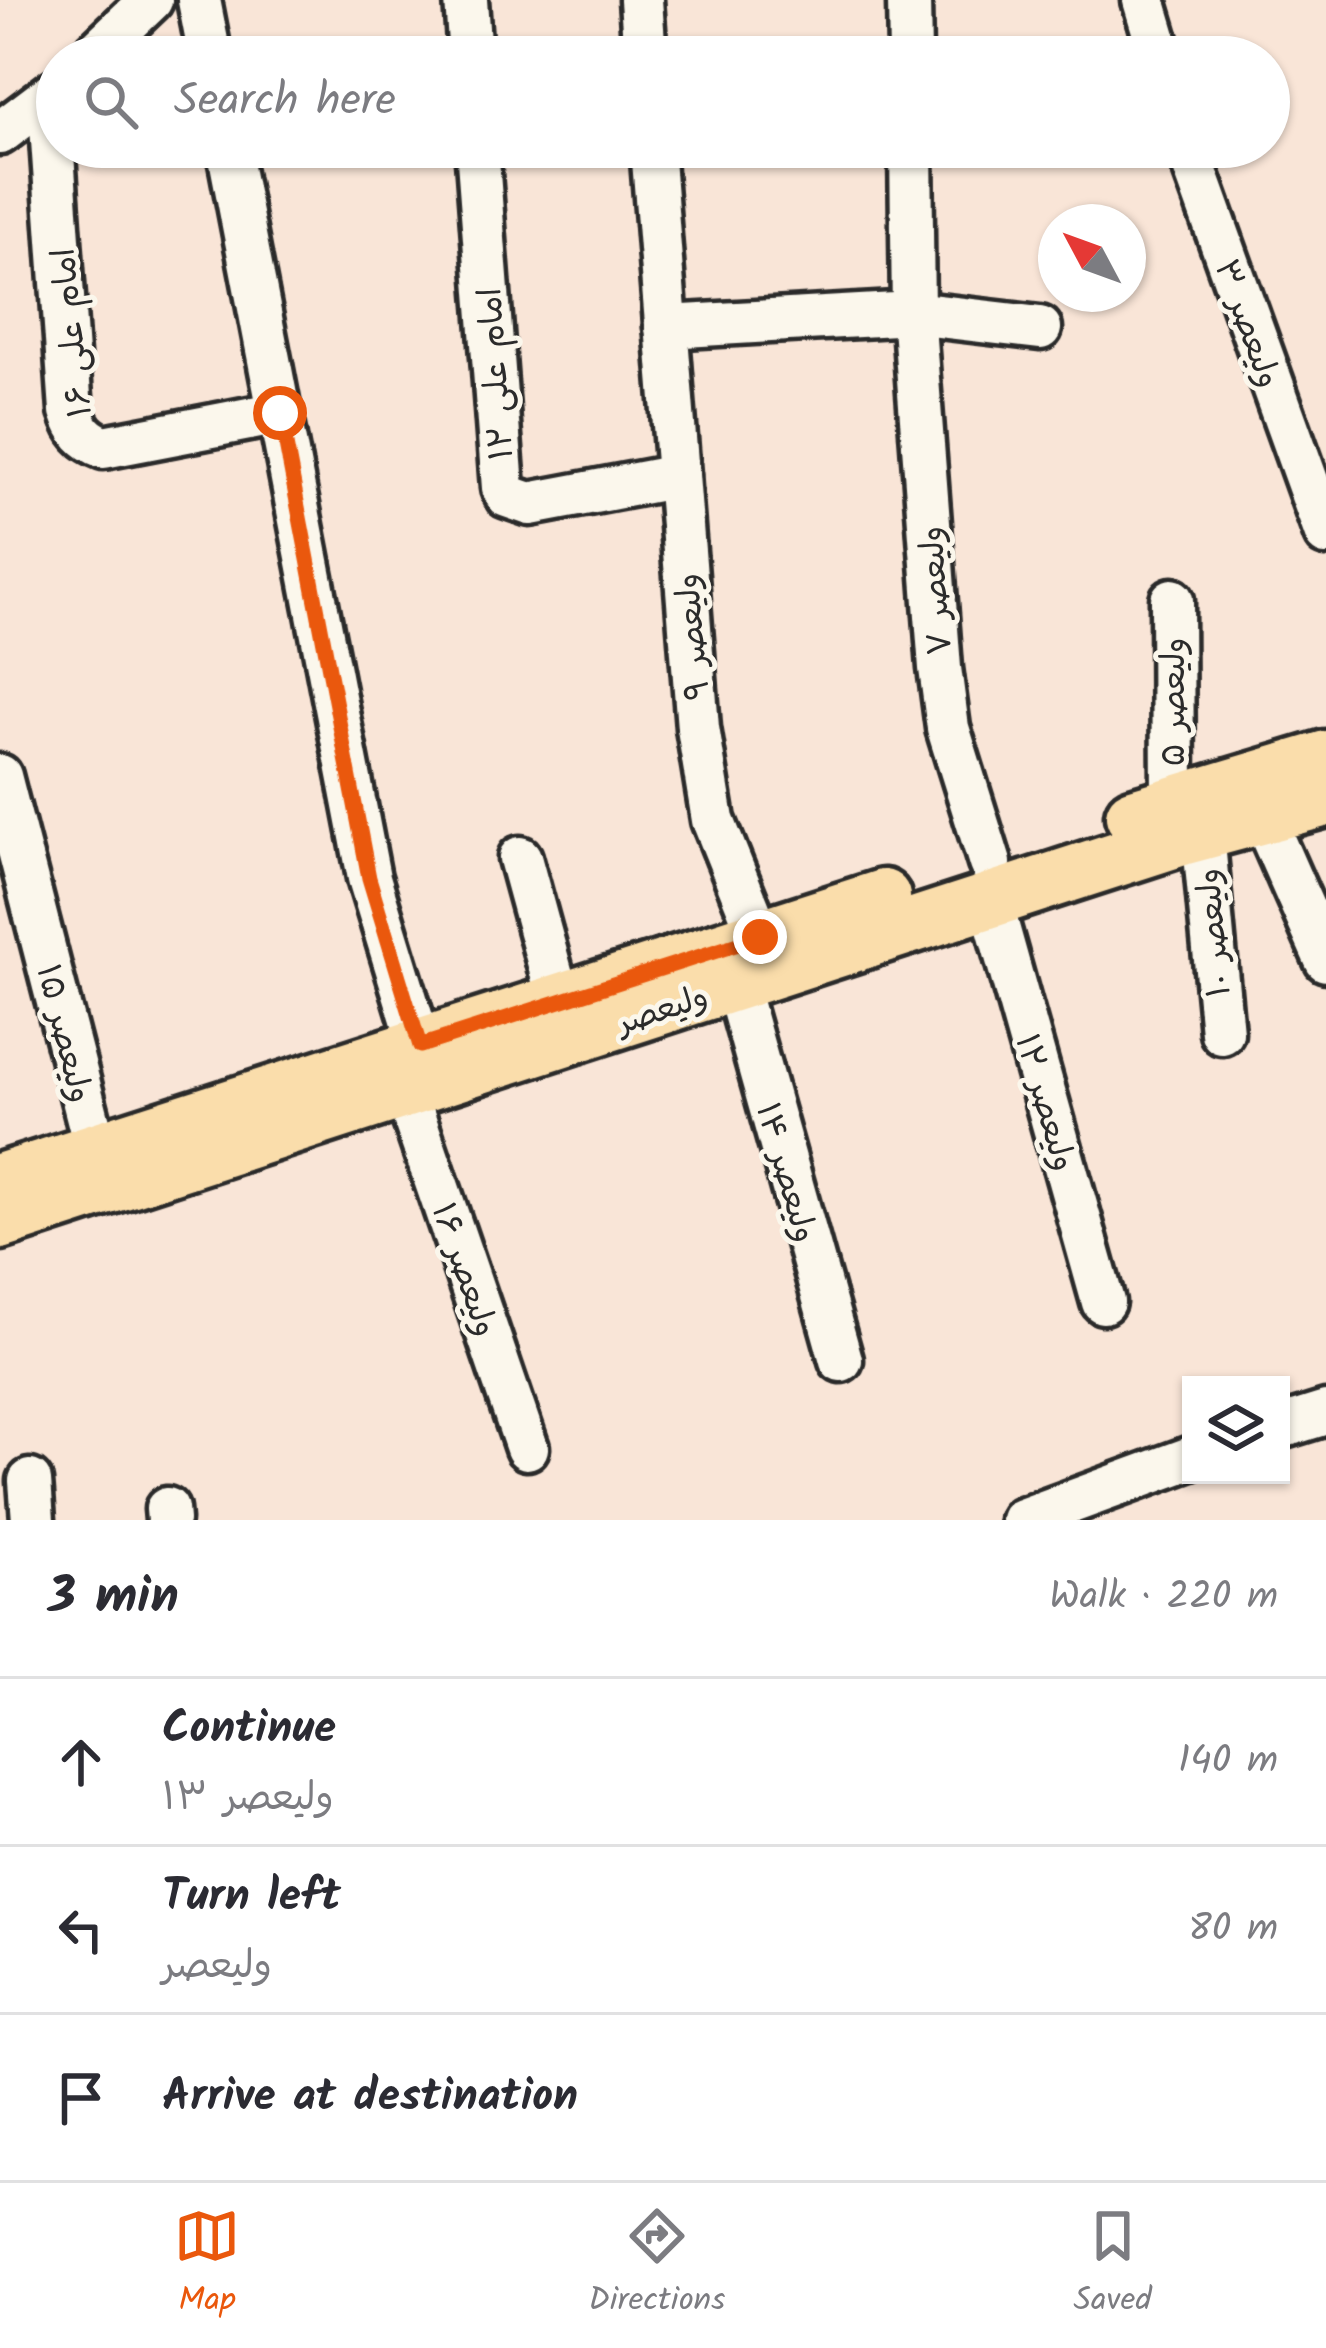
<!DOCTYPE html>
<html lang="en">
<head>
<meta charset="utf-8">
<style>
	:root { --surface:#fff; --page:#f7f7f7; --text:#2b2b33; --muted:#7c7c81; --line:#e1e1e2; --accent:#ea580c }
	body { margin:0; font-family:Kalam,"Playpen Sans Arabic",sans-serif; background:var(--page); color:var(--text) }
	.controls { position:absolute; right:36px; bottom:36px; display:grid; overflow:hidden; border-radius:0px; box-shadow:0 3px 9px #0004 }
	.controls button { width:108px; height:108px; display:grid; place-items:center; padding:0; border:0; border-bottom:3px solid var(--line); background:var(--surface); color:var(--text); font:60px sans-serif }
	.compass { position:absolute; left:1038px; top:204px; width:108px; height:108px; border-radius:50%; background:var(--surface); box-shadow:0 3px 9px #0004; rotate:311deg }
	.stop { position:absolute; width:36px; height:36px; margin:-27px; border:9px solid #ea580c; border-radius:50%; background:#fff }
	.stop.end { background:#ea580c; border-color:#fff; box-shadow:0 3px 12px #0008 }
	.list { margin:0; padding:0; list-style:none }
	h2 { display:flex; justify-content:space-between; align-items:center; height:156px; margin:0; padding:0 48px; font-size:51px }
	h2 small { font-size:39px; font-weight:400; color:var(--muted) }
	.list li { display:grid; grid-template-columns:78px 1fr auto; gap:36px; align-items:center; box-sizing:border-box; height:168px; padding:0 48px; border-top:3px solid var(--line) }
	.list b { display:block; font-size:45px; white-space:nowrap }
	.list p { margin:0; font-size:39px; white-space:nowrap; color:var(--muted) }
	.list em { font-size:39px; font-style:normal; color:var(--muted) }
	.icon { flex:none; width:66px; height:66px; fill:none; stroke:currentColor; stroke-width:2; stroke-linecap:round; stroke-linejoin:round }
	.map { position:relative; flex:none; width:1326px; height:1520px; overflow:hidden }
	.search { position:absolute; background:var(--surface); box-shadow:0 3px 9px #0004; left:36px; right:36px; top:36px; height:132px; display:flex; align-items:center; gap:30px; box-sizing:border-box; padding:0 42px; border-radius:66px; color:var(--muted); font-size:45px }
	.sheet { height:660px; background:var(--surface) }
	nav { display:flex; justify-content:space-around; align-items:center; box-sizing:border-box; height:168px; border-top:3px solid var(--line); background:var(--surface); font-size:33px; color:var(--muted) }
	nav a { display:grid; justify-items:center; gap:6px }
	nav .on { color:var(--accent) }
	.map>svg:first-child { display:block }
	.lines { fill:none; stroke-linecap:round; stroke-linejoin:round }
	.minor-casing { stroke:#2b2b2b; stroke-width:51 }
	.major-casing { stroke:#2b2b2b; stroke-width:63 }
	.minor { stroke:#fbf7ec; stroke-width:42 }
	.major { stroke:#faddab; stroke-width:54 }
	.route { stroke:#ea580c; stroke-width:15 }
	.labels { text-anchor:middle; stroke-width:10; stroke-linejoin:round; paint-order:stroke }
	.street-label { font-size:33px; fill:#2b2b2b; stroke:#fbf7ec }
</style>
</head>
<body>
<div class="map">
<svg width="1326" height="1520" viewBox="0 0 1326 1520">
	<rect width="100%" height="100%" fill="#f9e5d7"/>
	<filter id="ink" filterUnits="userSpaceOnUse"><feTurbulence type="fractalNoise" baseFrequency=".00833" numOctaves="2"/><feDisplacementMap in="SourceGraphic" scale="24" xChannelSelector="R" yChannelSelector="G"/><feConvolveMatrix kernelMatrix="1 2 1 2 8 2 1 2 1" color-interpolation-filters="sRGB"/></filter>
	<g filter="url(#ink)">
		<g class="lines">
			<defs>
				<g id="minor">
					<path d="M199,0l11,57"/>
					<path d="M466,0l4,57"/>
					<path d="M641,0l4,57"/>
					<path d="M909,0l1,57"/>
					<path d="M1144,0l17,57"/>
					<path d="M91,57l60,-57"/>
					<path d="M49,97l22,314c6,19 14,29 33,36l176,-34"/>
					<path d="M0,133l57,-43"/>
					<path d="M228,147l141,731 51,167"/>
					<path d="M477,147l26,341 4,8 23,8 148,-28"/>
					<path d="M652,147l46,581 15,92 47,117"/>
					<path d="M911,147l2,166 27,355 8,60 42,135"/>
					<path d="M1187,147l139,387"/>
					<path d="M666,327l247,-14 127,15"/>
					<path d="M1172,600l1,203"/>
					<path d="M0,776l96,374"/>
					<path d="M1263,817l63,143"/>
					<path d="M1203,833l19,200"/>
					<path d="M520,858l39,143"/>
					<path d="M991,902l112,400"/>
					<path d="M736,984l105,376"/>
					<path d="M405,1091l122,357"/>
					<path d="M1281,1427l45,-14"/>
					<path d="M30,1481l3,39"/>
					<path d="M167,1509l1,11"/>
					<path d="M1022,1520l169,-62"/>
				</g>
				<g id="major">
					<path d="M1133,816l193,-58"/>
					<path d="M0,1181l883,-284"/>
					<path d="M0,1222l1182,-384 144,-39"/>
				</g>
			</defs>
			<!-- minor casing -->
			<use href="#minor" class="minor-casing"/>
			<!-- major casing -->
			<use href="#major" class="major-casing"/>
			<!-- minor -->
			<use href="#minor" class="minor"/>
			<!-- major -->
			<use href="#major" class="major"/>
		</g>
	</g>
	<g class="lines" filter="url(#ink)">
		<!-- route -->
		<path class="route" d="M280,413l89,465 51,168 340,-109"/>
	</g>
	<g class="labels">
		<!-- street labels -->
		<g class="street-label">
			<text transform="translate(1249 323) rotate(70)" y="12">ولیعصر ۳</text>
			<text transform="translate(70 333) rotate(-96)" y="12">امام علی ۱۶</text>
			<text transform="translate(494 374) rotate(-94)" y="12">امام علی ۱۲</text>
			<text transform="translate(934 591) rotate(-94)" y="12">ولیعصر ۷</text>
			<text transform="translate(691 637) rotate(-95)" y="12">ولیعصر ۹</text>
			<text transform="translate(1172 702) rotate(-90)" y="12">ولیعصر ۵</text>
			<text transform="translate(1212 933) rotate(-95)" y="12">ولیعصر ۱۰</text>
			<text transform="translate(662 1008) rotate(-18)" y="12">ولیعصر</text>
			<text transform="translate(66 1033) rotate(76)" y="12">ولیعصر ۱۵</text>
			<text transform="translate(1047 1102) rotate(74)" y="12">ولیعصر ۱۲</text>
			<text transform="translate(788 1172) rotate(74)" y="12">ولیعصر ۱۴</text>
			<text transform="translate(466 1269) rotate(71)" y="12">ولیعصر ۱۶</text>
		</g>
	</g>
</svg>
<div class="controls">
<button><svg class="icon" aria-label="layers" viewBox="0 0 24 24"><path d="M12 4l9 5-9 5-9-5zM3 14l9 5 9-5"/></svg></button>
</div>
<svg class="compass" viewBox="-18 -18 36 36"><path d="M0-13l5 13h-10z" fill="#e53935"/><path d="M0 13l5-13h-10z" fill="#7c7c81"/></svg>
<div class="stop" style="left:280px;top:413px"></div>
<div class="stop end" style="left:760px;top:937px"></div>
<div class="search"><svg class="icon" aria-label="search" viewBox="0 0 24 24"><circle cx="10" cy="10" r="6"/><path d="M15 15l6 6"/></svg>Search here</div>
</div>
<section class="sheet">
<h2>3 min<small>Walk · 220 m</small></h2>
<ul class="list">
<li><svg class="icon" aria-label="ahead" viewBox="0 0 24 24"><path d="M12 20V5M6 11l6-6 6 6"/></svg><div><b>Continue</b><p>ولیعصر ۱۳</p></div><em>140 m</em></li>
<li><svg class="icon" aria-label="left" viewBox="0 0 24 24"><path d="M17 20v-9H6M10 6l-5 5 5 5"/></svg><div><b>Turn left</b><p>ولیعصر</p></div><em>80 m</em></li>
<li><svg class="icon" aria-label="arrive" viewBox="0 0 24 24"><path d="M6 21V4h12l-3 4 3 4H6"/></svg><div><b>Arrive at destination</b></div></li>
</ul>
</section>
<nav>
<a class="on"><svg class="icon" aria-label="map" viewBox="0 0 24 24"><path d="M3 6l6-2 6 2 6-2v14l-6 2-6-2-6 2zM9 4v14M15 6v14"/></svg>Map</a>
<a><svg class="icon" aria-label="directions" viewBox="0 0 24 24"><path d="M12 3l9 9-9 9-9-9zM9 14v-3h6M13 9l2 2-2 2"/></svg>Directions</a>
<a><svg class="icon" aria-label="saved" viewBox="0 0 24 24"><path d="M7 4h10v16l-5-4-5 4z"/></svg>Saved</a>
</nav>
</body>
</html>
